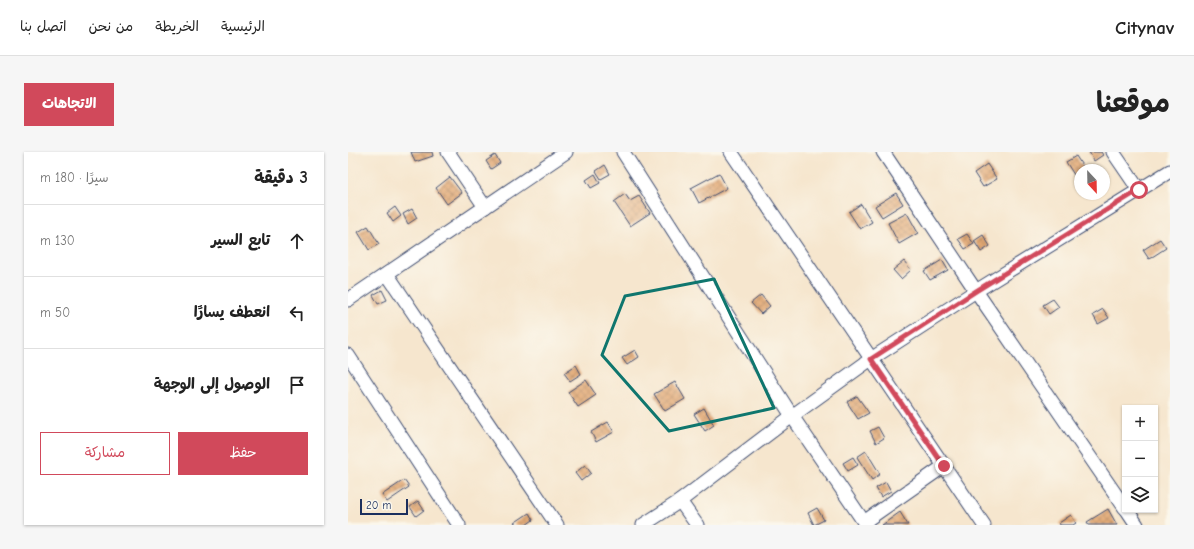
<!DOCTYPE html>
<html lang="ar">
<head>
<meta charset="utf-8">
<style>
	:root { --surface:#fff; --page:#f6f6f6; --text:#222; --muted:#767676; --line:#e0e0e0; --accent:#d1495b }
	body { margin:0; font-family:"Comic Neue","Playpen Sans Arabic",sans-serif; background:var(--page); color:var(--text); direction:rtl }
	.controls { position:absolute; right:12px; bottom:12px; display:grid; overflow:hidden; border-radius:0px; box-shadow:0 1px 3px #0004 }
	.controls button { width:36px; height:36px; display:grid; place-items:center; padding:0; border:0; border-bottom:1px solid var(--line); background:var(--surface); color:var(--text); font:20px sans-serif }
	.compass { position:absolute; left:726px; top:12px; width:36px; height:36px; border-radius:50%; background:var(--surface); box-shadow:0 1px 3px #0004; rotate:158deg }
	.scale { position:absolute; left:12px; bottom:10px; width:48px; box-sizing:border-box; padding-left:4px; border:2px solid #1b2f5e; border-top:0; font-size:11px; line-height:14px; white-space:nowrap; color:#1b2f5e; -webkit-text-stroke:3px #fbf7ec; paint-order:stroke }
	.stop { position:absolute; width:12px; height:12px; margin:-9px; border:3px solid #d1495b; border-radius:50%; background:#fff }
	.stop.end { background:#d1495b; border-color:#fff; box-shadow:0 1px 4px #0008 }
	.list { margin:0; padding:0; list-style:none }
	h2 { display:flex; justify-content:space-between; align-items:center; height:52px; margin:0; padding:0 16px; font-size:17px }
	h2 small { font-size:13px; font-weight:400; color:var(--muted) }
	.list li { display:grid; grid-template-columns:26px 1fr auto; gap:12px; align-items:center; box-sizing:border-box; height:72px; padding:0 16px; border-top:1px solid var(--line) }
	.list b { display:block; font-size:15px; white-space:nowrap }
	.list em { font-size:13px; font-style:normal; color:var(--muted) }
	.actions { display:flex; gap:8px; padding:12px 16px }
	.actions a { flex:1; padding:9px 0; border:1px solid var(--accent); border-radius:0px; text-align:center; font-size:14px; color:var(--accent) }
	.actions .main { background:var(--accent); color:#fff }
	.icon { flex:none; width:22px; height:22px; fill:none; stroke:currentColor; stroke-width:2; stroke-linecap:round; stroke-linejoin:round }
	.map { position:relative; flex:none; width:822px; height:373px; overflow:hidden; direction:ltr; border-radius:0px }
	header { display:flex; align-items:center; gap:24px; box-sizing:border-box; height:56px; padding:0 20px; background:var(--surface); border-bottom:1px solid var(--line) }
	header strong { font-size:19px }
	nav { display:flex; gap:22px; margin-inline-start:auto; font-size:14px }
	.intro { display:flex; align-items:center; justify-content:space-between; box-sizing:border-box; height:96px; padding:0 24px }
	h1 { margin:0; font-size:28px }
	.button { padding:10px 18px; border-radius:0px; background:var(--accent); color:#fff; font-size:14px; font-weight:700 }
	main { display:flex; gap:24px; padding:0 24px }
	aside { flex:1; background:var(--surface); border-radius:0px; box-shadow:0 1px 3px #0004 }
	.map>svg:first-child { display:block }
	.building { fill:url(#building-cross-hatch) }
	.lines { fill:none; stroke-linecap:round; stroke-linejoin:round }
	.minor-casing { stroke:#3c4a6f; stroke-width:15 }
	.minor { stroke:#fff; stroke-width:13 }
	.route { stroke:#d1495b; stroke-width:5 }
	.marked { fill:none; stroke:#0f766e; stroke-width:3; stroke-linejoin:round }
</style>
</head>
<body>
<header>
<strong>Citynav</strong>
<nav><a>الرئيسية</a><a>الخريطة</a><a>من نحن</a><a>اتصل بنا</a></nav>
</header>
<div class="intro"><h1>موقعنا</h1><a class="button">الاتجاهات</a></div>
<main>
<div class="map">
<svg width="822" height="373" viewBox="0 0 822 373">
	<defs>
		<pattern id="building-cross-hatch" width="8" height="8" patternUnits="userSpaceOnUse"><rect width="8" height="8" fill="#e2a873"/><path d="M0 0l8 8M0 8l8-8" fill="none" stroke="#b68962"/></pattern>
	</defs>
	<rect width="100%" height="100%" fill="#fbf7ec"/>
	<filter id="ink" filterUnits="userSpaceOnUse"><feTurbulence type="fractalNoise" baseFrequency=".025" numOctaves="2"/><feDisplacementMap in="SourceGraphic" scale="8" xChannelSelector="R" yChannelSelector="G"/><feConvolveMatrix kernelMatrix="1 2 1 2 8 2 1 2 1" color-interpolation-filters="sRGB"/></filter>
	<filter id="wash" filterUnits="userSpaceOnUse"><feTurbulence type="fractalNoise" baseFrequency=".012" numOctaves="4" result="noise"/><feDisplacementMap in="SourceGraphic" scale="16" xChannelSelector="R" yChannelSelector="G"/><feGaussianBlur stdDeviation="0.9" result="paint"/><feColorMatrix in="noise" values="0 0 0 0 0 0 0 0 0 0 0 0 0 0 0 0 0 1.4 0 .05"/><feComposite in="paint" operator="in"/></filter>
	<g filter="url(#wash)">
		<rect width="100%" height="100%" fill="#f6e6ce"/>
		<g id="blocks">
			<!-- building -->
			<g class="building">
				<path d="M63,0h21l1,4 -18,6z"/>
				<path d="M741,0h12l2,3 -9,6z"/>
				<path d="M147,3l5,8 -9,6 -5,-8z"/>
				<path d="M728,4l9,14h-5v5l-4,3 -10,-16z"/>
				<path d="M639,12l10,15 -14,8 -9,-14z"/>
				<path d="M257,13l5,9 -9,5 -5,-8z"/>
				<path d="M371,21l8,15 -28,15 -8,-15z"/>
				<path d="M247,22l5,9 -9,5 -5,-8z"/>
				<path d="M102,25l12,16 -15,11 -11,-16z"/>
				<path d="M548,41l7,11 -21,13 -7,-11z"/>
				<path d="M277,42l5,7 9,-5 11,17 -20,13 -16,-24z"/>
				<path d="M513,52l11,18 -12,7 -11,-17z"/>
				<path d="M47,55l6,9 -8,6 -6,-9z"/>
				<path d="M64,57l5,9 -9,6 -5,-10z"/>
				<path d="M559,61l11,20 -19,11 -11,-21z"/>
				<path d="M20,74l11,18 -10,6 -11,-18z"/>
				<path d="M619,82l7,10 -9,5 -7,-10z"/>
				<path d="M635,83l7,11 -9,6 -7,-11z"/>
				<path d="M812,87l6,9 -17,11 -6,-9z"/>
				<path d="M594,108l6,10 -18,10 -6,-9z"/>
				<path d="M556,109l7,9 -10,9 -8,-9z"/>
				<path d="M34,138l5,10 -9,4 -5,-9z"/>
				<path d="M413,143l9,11 -9,8 -10,-11z"/>
				<path d="M705,147l6,8 -10,7 -6,-9z"/>
				<path d="M755,157l6,9 -11,6 -5,-9z"/>
				<path d="M287,198l4,7 -12,8 -5,-7z"/>
				<path d="M228,213l5,9 -11,7 -6,-8z"/>
				<path d="M238,228l10,15 -18,12 -10,-15z"/>
				<path d="M327,230l10,17 -20,12 -11,-17z"/>
				<path d="M509,244l12,17 -11,6 -11,-17z"/>
				<path d="M356,256l10,17 -9,6 -11,-17z"/>
				<path d="M260,270l6,10 -18,10 -5,-10z"/>
				<path d="M530,275l6,11 -8,5 -6,-12z"/>
				<path d="M518,299l14,23 -8,6 -15,-23z"/>
				<path d="M505,305l5,8 -10,6 -5,-8z"/>
				<path d="M237,313l6,8 -10,8 -6,-8z"/>
				<path d="M56,328l5,7 -22,15 -5,-7z"/>
				<path d="M538,330l5,9 -10,6 -5,-9z"/>
				<path d="M70,349l6,9 -8,6 -6,-9z"/>
				<path d="M469,356l7,12 -10,5 -6,-12z"/>
				<path d="M760,357l9,16h-28l-2,-3z"/>
				<path d="M552,360l8,13h-26z"/>
				<path d="M181,361l4,7 -7,5h-11l-1,-2z"/>
				<path d="M723,363l5,8 -3,2h-13l-1,-2z"/>
			</g>
		</g>
	</g>
	<g filter="url(#ink)">
		<use href="#blocks" fill-opacity="0" stroke="#3c4a6f" stroke-width="1"/>
		<g class="lines">
			<defs>
				<g id="minor">
					<path d="M100,0l37,55"/>
					<path d="M275,0l169,264 74,109"/>
					<path d="M383,0l253,373"/>
					<path d="M535,0l93,139 149,217"/>
					<path d="M765,0l26,38"/>
					<path d="M39,122l170,251"/>
					<path d="M0,148l218,-148"/>
					<path d="M0,203l111,170"/>
					<path d="M332,349l17,24"/>
					<path d="M779,358l10,15"/>
					<path d="M516,370l80,-56"/>
					<path d="M295,373l37,-24 112,-85 79,-57 105,-68 194,-120"/>
				</g>
			</defs>
			<!-- minor casing -->
			<use href="#minor" class="minor-casing"/>
			<!-- minor -->
			<use href="#minor" class="minor"/>
		</g>
	</g>
	<g class="lines" filter="url(#ink)">
		<!-- route -->
		<path class="route" d="M596,314l-73,-107 105,-68 163,-101"/>
	</g>
	<!-- marked area -->
	<path class="marked" d="M366,127l60,129 -105,23 -67,-76 23,-59z"/>
</svg>
<div class="controls">
<button>+</button>
<button>−</button>
<button><svg class="icon" aria-label="layers" viewBox="0 0 24 24"><path d="M12 4l9 5-9 5-9-5zM3 14l9 5 9-5"/></svg></button>
</div>
<svg class="compass" viewBox="-18 -18 36 36"><path d="M0-13l5 13h-10z" fill="#e53935"/><path d="M0 13l5-13h-10z" fill="#767676"/></svg>
<div class="scale">20 m</div>
<div class="stop" style="left:791px;top:38px"></div>
<div class="stop end" style="left:596px;top:314px"></div>
</div>
<aside>
<h2>3 دقيقة<small>سيرًا · 180 m</small></h2>
<ul class="list">
<li><svg class="icon" aria-label="ahead" viewBox="0 0 24 24"><path d="M12 20V5M6 11l6-6 6 6"/></svg><div><b>تابع السير</b></div><em>130 m</em></li>
<li><svg class="icon" aria-label="left" viewBox="0 0 24 24"><path d="M17 20v-9H6M10 6l-5 5 5 5"/></svg><div><b>انعطف يسارًا</b></div><em>50 m</em></li>
<li><svg class="icon" aria-label="arrive" viewBox="0 0 24 24"><path d="M6 21V4h12l-3 4 3 4H6"/></svg><div><b>الوصول إلى الوجهة</b></div></li>
</ul>
<div class="actions"><a class="main">حفظ</a><a>مشاركة</a></div>
</aside>
</main>
</body>
</html>
